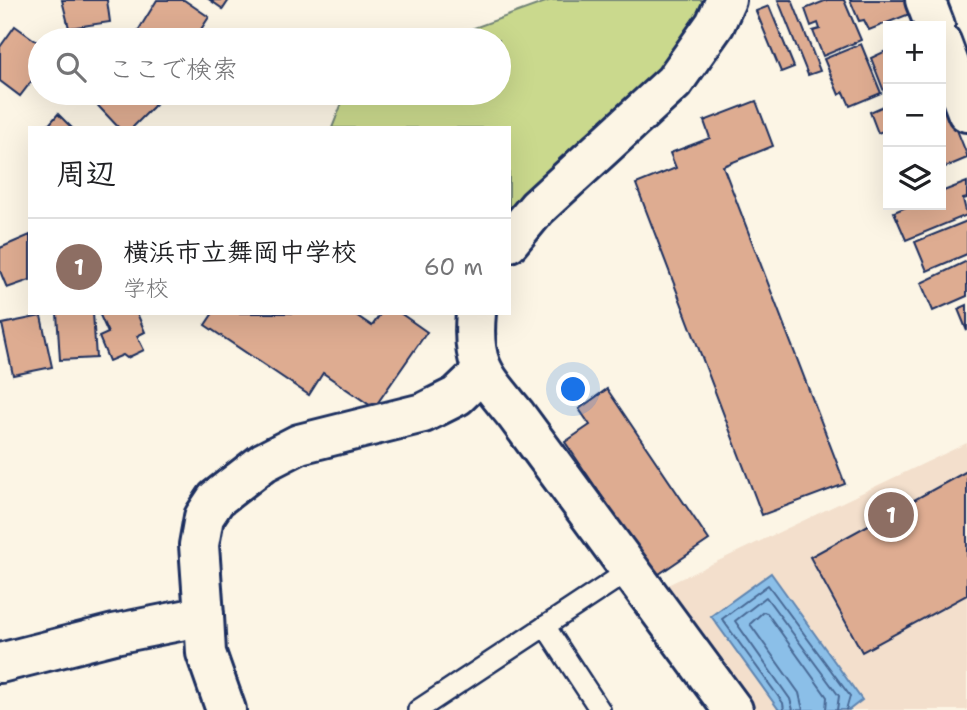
<!DOCTYPE html>
<html lang="ja">
<head>
<meta charset="utf-8">
<style>
	:root { --surface:#fff; --page:#f2f2f2; --text:#202124; --muted:#757577; --line:#e0e0e0; --accent:#b45309 }
	body { margin:0; font-family:"Shantell Sans","Klee One",sans-serif; background:var(--page); color:var(--text) }
	.controls { position:absolute; right:21px; top:21px; display:grid; overflow:hidden; border-radius:0px; box-shadow:0 7px 28px #0002 }
	.controls button { width:63px; height:63px; display:grid; place-items:center; padding:0; border:0; border-bottom:2px solid var(--line); background:var(--surface); color:var(--text); font:35px sans-serif }
	.you { position:absolute; left:574px; top:390px; width:24px; height:24px; margin:-18px; border:5px solid #fff; border-radius:50%; background:#1a73e8; box-shadow:0 0 0 10px #1a73e833 }
	.badge { display:grid; place-items:center; width:46px; height:46px; border-radius:50%; background:var(--accent); color:#fff; font-size:23px; font-weight:700 }
	.pin { position:absolute; translate:-50% -50%; border:4px solid #fff; box-shadow:0 2px 7px #0006 }
	.list { margin:0; padding:0; list-style:none }
	h2 { display:flex; justify-content:space-between; align-items:center; height:91px; margin:0; padding:0 28px; font-size:30px }
	h2 small { font-size:23px; font-weight:400; color:var(--muted) }
	.list li { display:grid; grid-template-columns:46px 1fr auto; gap:21px; align-items:center; box-sizing:border-box; height:98px; padding:0 28px; border-top:2px solid var(--line) }
	.list b { display:block; font-size:26px; white-space:nowrap }
	.list p { margin:0; font-size:23px; white-space:nowrap; color:var(--muted) }
	.list em { font-size:23px; font-style:normal; color:var(--muted) }
	.icon { flex:none; width:38px; height:38px; fill:none; stroke:currentColor; stroke-width:2; stroke-linecap:round; stroke-linejoin:round }
	.map { position:relative; flex:none; width:967px; height:710px; overflow:hidden }
	.search { position:absolute; background:var(--surface); box-shadow:0 7px 28px #0002; left:28px; top:28px; width:483px; height:77px; display:flex; align-items:center; gap:18px; box-sizing:border-box; padding:0 24px; border-radius:38px; color:var(--muted); font-size:26px }
	.panel { position:absolute; background:var(--surface); box-shadow:0 7px 28px #0002; left:28px; top:126px; width:483px; height:189px; border-radius:0px }
	.map>svg:first-child { display:block }
	.built { fill:#f3dfcc }
	.green { fill:#cad98d; stroke:#728476; stroke-width:2 }
	.water { fill:#8bbfe8; stroke:#5e85b1; stroke-width:2 }
	.lines { fill:none; stroke-linecap:round; stroke-linejoin:round }
	.shore { stroke:#486995; stroke-width:2 }
	.building { fill:#deac91; stroke:#1b2f5e; stroke-width:2 }
	.lane-casing { stroke:#1b2f5e; stroke-width:24 }
	.street-casing { stroke:#1b2f5e; stroke-width:44 }
	.lane { stroke:#fcf5e5; stroke-width:19 }
	.street { stroke:#fcf5e5; stroke-width:38 }
</style>
</head>
<body>
<div class="map">
<svg width="967" height="710" viewBox="0 0 967 710">
	<rect width="100%" height="100%" fill="#fcf5e5"/>
	<filter id="ink" filterUnits="userSpaceOnUse"><feTurbulence type="fractalNoise" baseFrequency=".0143" numOctaves="2"/><feDisplacementMap in="SourceGraphic" scale="14" xChannelSelector="R" yChannelSelector="G"/><feConvolveMatrix kernelMatrix="1 2 1 2 8 2 1 2 1" color-interpolation-filters="sRGB"/></filter>
	<g filter="url(#ink)">
		<!-- built -->
		<path class="built" d="M967,443v267h-219l-87,-122z"/>
		<!-- green -->
		<path class="green" d="M551,0h158l-41,68 -130,113 -29,30v-83h-177l10,-25 11,-10h146v-53h-58z"/>
		<!-- water -->
		<path class="water" d="M771,573l91,127 -13,10h-70l-68,-94z"/>
		<g class="lines">
			<!-- shore -->
			<g class="shore">
				<path d="M784,710l-1,-7 -61,-84 46,-34 82,111 -4,14"/>
				<path d="M793,710l-3,-11 -55,-78 31,-24 73,99 -2,14"/>
				<path d="M803,710l-4,-17 -49,-69 13,-12 4,1 60,84 -1,13"/>
			</g>
		</g>
		<!-- building -->
		<g class="building">
			<path d="M62,0h45l3,22 -41,6z"/>
			<path d="M157,0h27l25,17 -15,23 -61,-1z"/>
			<path d="M210,0h19l-6,9z"/>
			<path d="M778,0h14l28,71 -12,4z"/>
			<path d="M827,0h17l17,40 -38,16 -10,-25 7,-2 -2,-6 -7,3 -6,-17z"/>
			<path d="M850,0h57l5,13 -43,17 -5,-10 -5,1z"/>
			<path d="M769,6l25,61 -13,5 -25,-61z"/>
			<path d="M15,26l25,18v30h-3l-17,22 -20,-15v-34z"/>
			<path d="M861,44l20,49 -31,13 -6,-14 -5,3 -15,-36z"/>
			<path d="M888,50v43l-3,1 -14,-36z"/>
			<path d="M941,90l26,65v3l-26,11z"/>
			<path d="M86,93h67l-5,5 7,7 -23,23h-13z"/>
			<path d="M756,101l17,45 -50,20 122,318 -83,31 -126,-331 40,-16 -6,-15 40,-15 -6,-17z"/>
			<path d="M888,104v25l-10,4 -8,-21z"/>
			<path d="M58,114l14,14h-26z"/>
			<path d="M967,182v16l-4,1 4,16 -61,25 -12,-28 17,-7h30v-13z"/>
			<path d="M967,221v33l-40,17 -12,-29z"/>
			<path d="M30,235v45l-23,8 -7,-17v-23z"/>
			<path d="M967,261v35l-34,15 -12,-28z"/>
			<path d="M967,305v26l-9,-22z"/>
			<path d="M57,313h36l3,45 -36,2z"/>
			<path d="M99,313h38l8,19 -8,4 7,14 -17,8 -4,-3 -14,6 -10,-24 9,-4z"/>
			<path d="M213,313h140l19,13 9,-13h19l27,19 -53,76 -51,-35 -14,22 -104,-70z"/>
			<path d="M41,316l11,51 -39,8 -11,-51z"/>
			<path d="M607,389l102,151 -53,36 -91,-134 25,-17 -11,-16z"/>
			<path d="M967,471v124l-105,57 -52,-95z"/>
		</g>
		<g class="lines">
			<defs>
				<g id="lane">
					<path d="M545,626l55,84"/>
					<path d="M418,710l212,-140"/>
				</g>
				<g id="street">
					<path d="M925,0l10,26"/>
					<path d="M941,42l26,70"/>
					<path d="M509,242l28,-34 137,-126 41,-58 11,-24"/>
					<path d="M476,313c-5,53 9,64 40,102l217,295"/>
					<path d="M204,616l2,37 20,57"/>
					<path d="M0,663l114,-29 90,-18 -5,-71 5,-28 12,-18 48,-37 35,-18 124,-31 34,-17 24,-23"/>
				</g>
			</defs>
			<!-- lane casing -->
			<use href="#lane" class="lane-casing"/>
			<!-- street casing -->
			<use href="#street" class="street-casing"/>
			<!-- lane -->
			<use href="#lane" class="lane"/>
			<!-- street -->
			<use href="#street" class="street"/>
		</g>
	</g>
</svg>
<div class="controls">
<button>+</button>
<button>−</button>
<button><svg class="icon" aria-label="layers" viewBox="0 0 24 24"><path d="M12 4l9 5-9 5-9-5zM3 14l9 5 9-5"/></svg></button>
</div>
<div class="you"></div>
<div class="pin badge" style="left:891px;top:515px;background:#8d6e63">1</div>
<div class="search"><svg class="icon" aria-label="search" viewBox="0 0 24 24"><circle cx="10" cy="10" r="6"/><path d="M15 15l6 6"/></svg>ここで検索</div>
<section class="panel">
<h2>周辺<small></small></h2>
<ul class="list">
<li><span class="badge" style="background:#8d6e63">1</span><div><b>横浜市立舞岡中学校</b><p>学校</p></div><em>60 m</em></li>
</ul>
</section>
</div>
</body>
</html>
